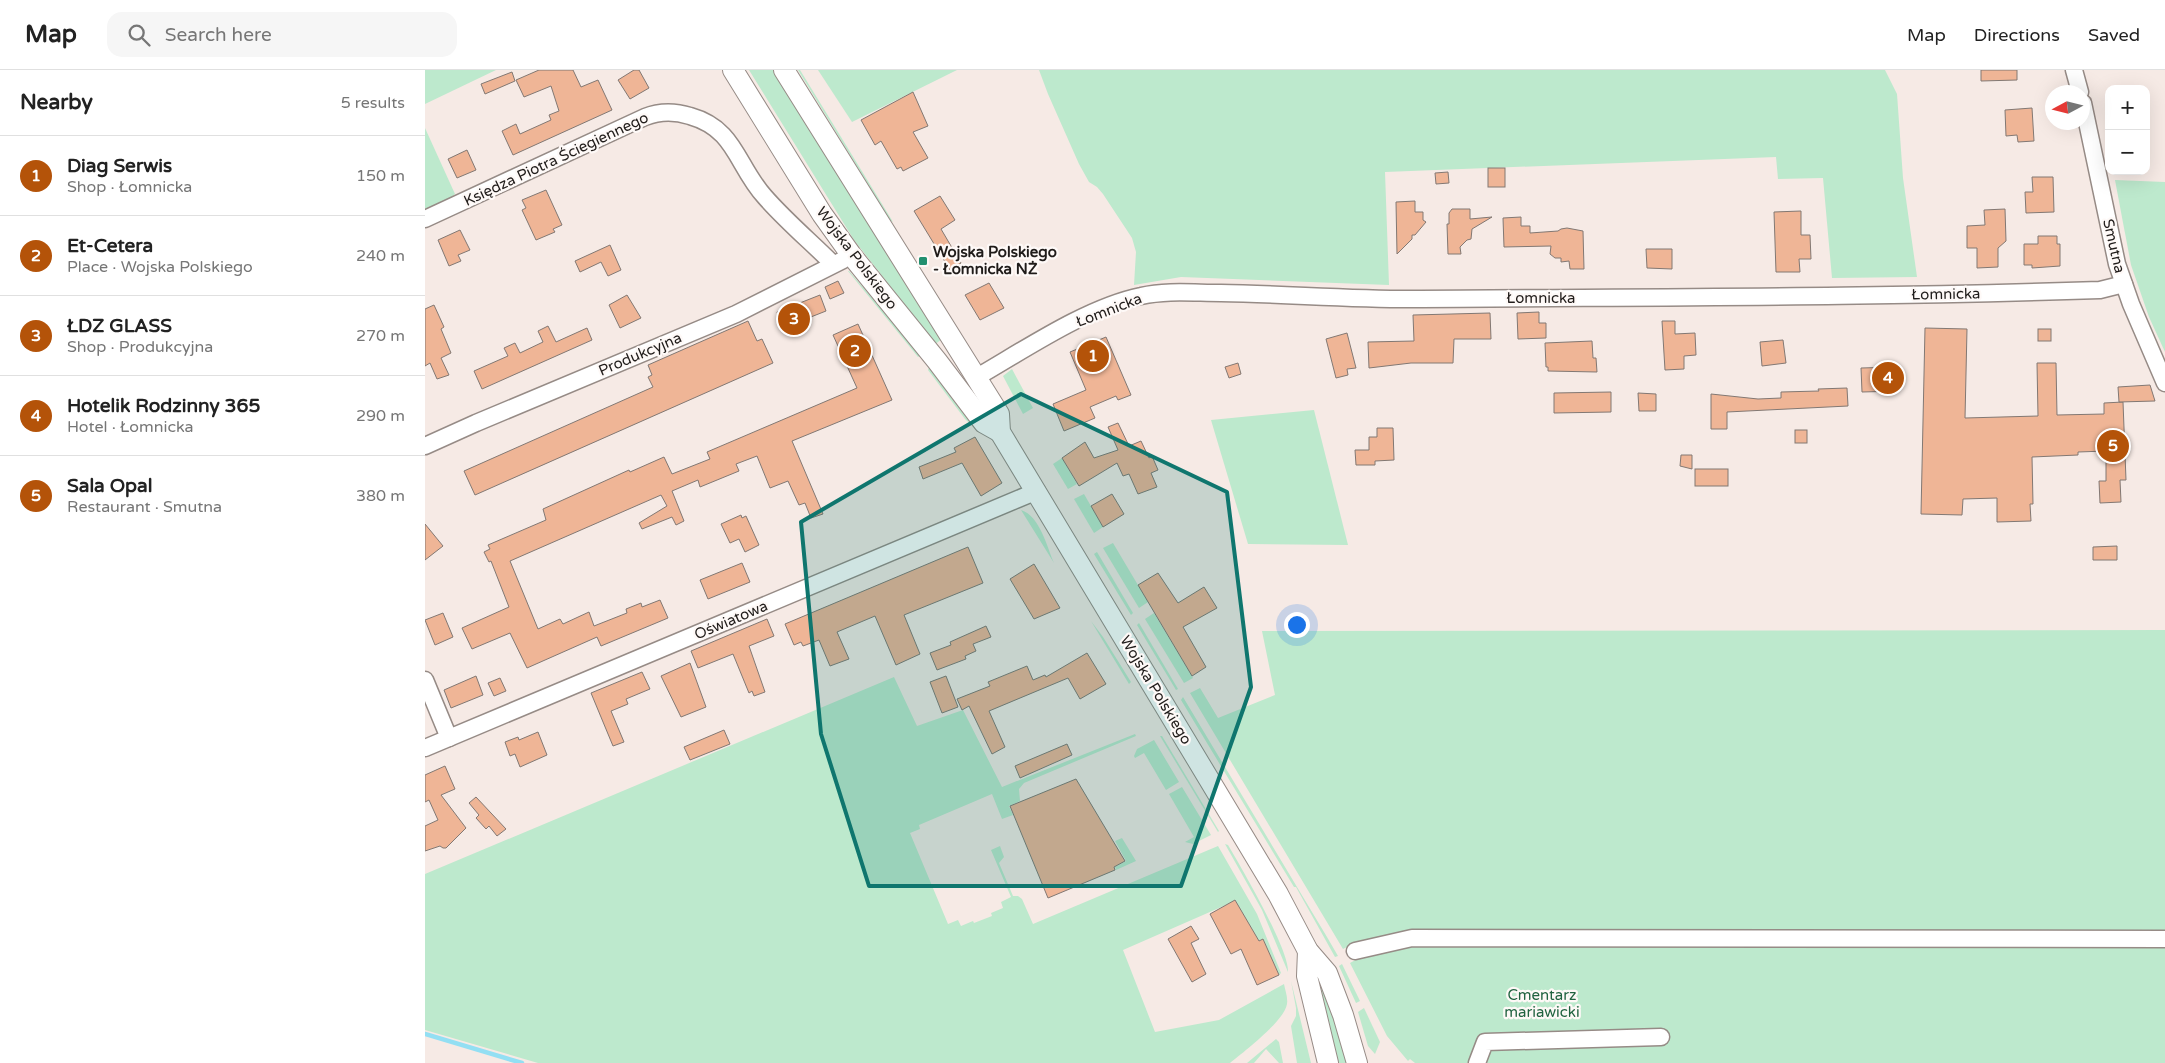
<!DOCTYPE html>
<html lang="en">
<head>
<meta charset="utf-8">
<style>
	:root { --surface:#fff; --page:#f6f6f6; --text:#222; --muted:#767676; --line:#e0e0e0; --accent:#b45309 }
	body { margin:0; font-family:"Varela Round",sans-serif; background:var(--page); color:var(--text) }
	.controls { position:absolute; right:15px; top:15px; display:grid; overflow:hidden; border-radius:10px; box-shadow:0 5px 20px #0002 }
	.controls button { width:45px; height:45px; display:grid; place-items:center; padding:0; border:0; border-bottom:1px solid var(--line); background:var(--surface); color:var(--text); font:25px sans-serif }
	.compass { position:absolute; left:1620px; top:15px; width:45px; height:45px; border-radius:50%; background:var(--surface); box-shadow:0 5px 20px #0002; rotate:263deg }
	.you { position:absolute; left:871px; top:554px; width:18px; height:18px; margin:-12px; border:4px solid #fff; border-radius:50%; background:#1a73e8; box-shadow:0 0 0 8px #1a73e833 }
	.badge { display:grid; place-items:center; width:32px; height:32px; border-radius:50%; background:var(--accent); color:#fff; font-size:16px; font-weight:700 }
	.pin { position:absolute; translate:-50% -50%; border:2px solid #fff; box-shadow:0 1px 5px #0006 }
	.list { margin:0; padding:0; list-style:none }
	h2 { display:flex; justify-content:space-between; align-items:center; height:65px; margin:0; padding:0 20px; font-size:21px }
	h2 small { font-size:16px; font-weight:400; color:var(--muted) }
	.list li { display:grid; grid-template-columns:32px 1fr auto; gap:15px; align-items:center; box-sizing:border-box; height:80px; padding:0 20px; border-top:1px solid var(--line) }
	.list b { display:block; font-size:19px; white-space:nowrap }
	.list p { margin:0; font-size:16px; white-space:nowrap; color:var(--muted) }
	.list em { font-size:16px; font-style:normal; color:var(--muted) }
	.icon { flex:none; width:28px; height:28px; fill:none; stroke:currentColor; stroke-width:2; stroke-linecap:round; stroke-linejoin:round }
	.map { position:relative; flex:none; width:1740px; height:993px; overflow:hidden }
	header { display:flex; align-items:center; gap:30px; box-sizing:border-box; height:70px; padding:0 25px; background:var(--surface); border-bottom:1px solid var(--line) }
	header strong { font-size:24px }
	nav { display:flex; gap:28px; margin-inline-start:auto; font-size:18px }
	.search { width:350px; height:45px; background:var(--page); display:flex; align-items:center; gap:12px; box-sizing:border-box; padding:0 18px; border-radius:15px; color:var(--muted); font-size:19px }
	main { display:flex }
	aside { flex:1; background:var(--surface) }
	.map>svg:first-child { display:block }
	.green { fill:#bde9cd }
	.lines { fill:none; stroke-linecap:round; stroke-linejoin:round }
	.stream { stroke:#93dff3; stroke-width:4.5 }
	.building { fill:#efb596; stroke:#827873 }
	.minor-casing { stroke:#968b86; stroke-width:19 }
	.major-casing { stroke:#968b86; stroke-width:22 }
	.minor { stroke:#fff; stroke-width:16 }
	.major { stroke:#fff; stroke-width:20 }
	.marked { fill:#0f766e; fill-opacity:0.2; stroke:#0f766e; stroke-width:4; stroke-linejoin:round }
	.poi-dot { fill:#229070; stroke:#fef9f7; stroke-width:2 }
	.labels { text-anchor:middle; stroke-width:4.5; stroke-linejoin:round; paint-order:stroke }
	.street-label { font-size:15px; fill:#201c1a; stroke:#fef9f7 }
	.poi-label { font-size:15px; font-weight:bold; fill:#201c1a; stroke:#fef9f7; text-anchor:start }
	.park-label { font-size:15px; fill:#216340; stroke:#fef9f7 }
</style>
</head>
<body>
<header>
<strong>Map</strong>
<div class="search"><svg class="icon" aria-label="search" viewBox="0 0 24 24"><circle cx="10" cy="10" r="6"/><path d="M15 15l6 6"/></svg>Search here</div>
<nav><a>Map</a><a>Directions</a><a>Saved</a></nav>
</header>
<main>
<aside>
<h2>Nearby<small>5 results</small></h2>
<ul class="list">
<li><span class="badge">1</span><div><b>Diag Serwis</b><p>Shop · Łomnicka</p></div><em>150 m</em></li>
<li><span class="badge">2</span><div><b>Et-Cetera</b><p>Place · Wojska Polskiego</p></div><em>240 m</em></li>
<li><span class="badge">3</span><div><b>ŁDZ GLASS</b><p>Shop · Produkcyjna</p></div><em>270 m</em></li>
<li><span class="badge">4</span><div><b>Hotelik Rodzinny 365</b><p>Hotel · Łomnicka</p></div><em>290 m</em></li>
<li><span class="badge">5</span><div><b>Sala Opal</b><p>Restaurant · Smutna</p></div><em>380 m</em></li>
</ul>
</aside>
<div class="map">
<svg width="1740" height="993" viewBox="0 0 1740 993">
	<rect width="100%" height="100%" fill="#f6eae5"/>
	<!-- green -->
	<g class="green">
		<path d="M0,0h71l-71,34z"/>
		<path d="M324,0h24l169,269 -8,6 -22,-31 -58,-74z"/>
		<path d="M373,0h2l93,152 -3,-2z"/>
		<path d="M393,0h139l-105,52z"/>
		<path d="M614,0h846l12,24 6,84 14,99 -85,1 -9,-100 -45,1 -2,-22 -391,15 4,113 -208,-8 -47,8 2,-33 -4,-14 -29,-44 -6,-7 -8,-5 -10,-18 -31,-70z"/>
		<path d="M0,58l30,66 -7,6 -23,10z"/>
		<path d="M1690,110l50,2v170l-16,-35 -18,-52z"/>
		<path d="M423,201h1l72,84 -3,2z"/>
		<path d="M504,297l50,66 -14,-14 -37,-49z"/>
		<path d="M587,299l21,39 -10,6 -20,-38z"/>
		<path d="M889,340l34,135 -100,-1 -37,-124z"/>
		<path d="M637,388l15,26 -9,5 -15,-25z"/>
		<path d="M659,424l19,33 -9,6 -20,-34z"/>
		<path d="M596,440c19,6 26,37 33,53z"/>
		<path d="M688,473l35,59 -9,6 -36,-60z"/>
		<path d="M672,482l36,61 -2,2 -37,-61z"/>
		<path d="M729,543l39,65 -9,5 -39,-64z"/>
		<path d="M666,551l12,16 28,45 -2,2z"/>
		<path d="M714,553l39,66 -2,1 -39,-65z"/>
		<path d="M1740,560v433h-750l-5,-4 -2,2 -21,-25 -37,-73 9,-5 -8,-13 -8,4 -153,-256 10,-5 18,30 57,-23 -13,-64z"/>
		<path d="M469,607l23,49 46,-16 39,77 133,-53 1,2 -112,47 -5,6 1,12 -11,5 4,9 -11,4 -10,-25 -73,31 1,4 -10,4 38,91 10,-4 3,6 12,-5 1,2 18,-7 -1,-3 12,-5 -2,-6 10,-5 -20,-47 9,-4 4,11 -5,6 14,33h5l4,3 11,25 185,-78 39,68 24,59 -2,2 -16,-36 -4,2 -24,-40 -112,49 32,82 64,-12 65,-36c1,6 4,13 3,20 -2,16 -43,48 -57,59h-692l-113,-33v-156z"/>
		<path d="M758,627l144,240 11,19 -3,1 -39,-70h-2l-113,-187z"/>
		<path d="M735,666h2l57,95 -1,1z"/>
		<path d="M729,670l25,42 -13,8 -22,-37 -9,5 -1,-2 3,-7z"/>
		<path d="M757,717l29,48 -18,9 -8,-2 9,-5 -25,-43z"/>
		<path d="M697,768l14,23 -20,9 -1,-3 11,-6 -11,-20z"/>
		<path d="M800,774l3,1c13,22 62,106 60,127l-26,-62z"/>
		<path d="M917,894l18,37 -4,2 -17,-37z"/>
		<path d="M894,906l10,22 18,65h-11l-19,-86z"/>
		<path d="M866,911l20,82h-14l-6,-37 5,-10v-8z"/>
		<path d="M939,938l16,34 -5,12 -7,-8 -10,-34z"/>
		<path d="M851,969l3,3 4,21h-4l-13,-14 -12,14h-7z"/>
	</g>
	<g class="lines">
		<!-- stream -->
		<path class="stream" d="M0,964l97,29"/>
	</g>
	<!-- building -->
	<g class="building">
		<path d="M114,0h34l8,17 17,-7 14,30 -99,45 -11,-24 14,-7 4,10 31,-14 -2,-5 10,-4 -8,-25 -27,11 -8,-17z"/>
		<path d="M209,0h5l10,18 -19,11 -12,-19z"/>
		<path d="M1556,0h36v10l-36,1z"/>
		<path d="M87,2l3,9 -30,13 -4,-10z"/>
		<path d="M488,22l15,34 -15,6 15,26 -25,13 -2,-4 -4,2 -16,-28 -6,4 -14,-25z"/>
		<path d="M1607,38l2,33 -16,1 -1,-7 -11,1 -1,-26z"/>
		<path d="M42,80l9,20 -19,8 -9,-19z"/>
		<rect x="1063" y="98" width="17" height="19"/>
		<path d="M1023,102l1,11 -13,1 -1,-11z"/>
		<path d="M1607,107h21l1,35 -28,1 -1,-21h8z"/>
		<path d="M121,120l16,35 -9,4 2,3 -19,8 -14,-30 4,-2 -4,-8z"/>
		<path d="M515,126l15,24 -14,9 20,34 -11,7 -36,-59z"/>
		<path d="M990,131v11h8v8l3,2 -11,13h-3v4l-15,15 -1,-52z"/>
		<path d="M1027,139h18v10l22,-2 -20,12 -1,10 -4,1 -7,7 1,7h-13l-1,-30h2v-11z"/>
		<path d="M1580,139l1,32 -8,7v19l-21,1v-20h-10v-22l18,-1 -1,-15z"/>
		<path d="M1376,141v24h9l1,24h-12l1,13h-24l-2,-60z"/>
		<path d="M1096,147v9h9v7l28,-2 3,-2 6,-1 16,3 1,38h-14l-1,-8 -8,1v-4h-6l-5,-4 1,-8 -47,1 -1,-29z"/>
		<path d="M35,160l10,20 -12,5 3,6 -12,5 -11,-26z"/>
		<path d="M1613,166h19v8h3v22l-28,2v-3h-8v-21h14z"/>
		<path d="M185,175l11,25 -13,6 -7,-14 -21,10 -5,-11z"/>
		<path d="M1221,179h26v20l-25,-1z"/>
		<path d="M413,211l6,12 -14,6 -5,-12z"/>
		<path d="M564,213l15,25 -24,12 -15,-25z"/>
		<path d="M202,225l14,23 -21,10 -11,-23z"/>
		<path d="M395,225l6,16 -43,17 -6,-16z"/>
		<path d="M9,235l10,22 -3,2 10,24 -10,5 8,17 -12,4 -7,-16 -5,3v-57z"/>
		<path d="M1114,242v11h7v15l-28,1 -1,-26z"/>
		<path d="M1065,243l1,26h-37l-1,24h-42l-42,5 -1,-26 46,-1 -1,-26z"/>
		<path d="M323,251l9,20 5,-2 11,24 -298,132 -11,-24 189,-84 -5,-10 4,-2 -4,-10z"/>
		<path d="M1237,251h13v13l20,-1 1,22 -12,1v13l-19,1z"/>
		<path d="M433,254l34,76 -100,41 31,73 -12,4 -6,-15 -6,2 -11,-24 -18,7 -13,-32 -21,8 3,7 -39,16 -2,-7 -26,11 12,30 -8,4 -4,-8 -30,12 -3,-6 28,-17 -6,-11 -151,66 28,68 22,-10 3,5 26,-12 5,14 33,-13 -1,-4 15,-6 1,4 18,-7 8,18 -67,28 -4,-9 -70,31 -17,-35 -38,16 -10,-21 47,-21 -18,-46 -2,1 -5,-10 6,-3 -2,-4 58,-25 -3,-11 86,-39 1,2 34,-15 8,17 38,-15 -3,-7 150,-64 -24,-53z"/>
		<path d="M123,256l8,16 31,-14 5,12 -110,49 -8,-18 34,-15 -4,-8 11,-5 5,10 23,-11 -5,-11z"/>
		<path d="M1500,258l42,1 -2,89 73,-2 -1,-53h19l1,52 47,-1v-11l19,-1 3,78h-6l1,22 -21,1 -1,-22h7v-30l-28,1v3l-46,2 1,47h-3l1,17 -34,1v-24l-34,1 -1,16 -41,-1z"/>
		<rect x="1613" y="259" width="13" height="12"/>
		<path d="M922,263l9,35 -9,1 1,6 -12,3 -10,-39z"/>
		<path d="M681,267l25,58 -13,5 -2,-4 -26,11 5,11 -31,13 -11,-27 33,-14 -16,-38z"/>
		<path d="M1358,270l3,23 -24,3 -2,-24z"/>
		<path d="M1167,271l1,17h3l1,14 -49,-1v-4h-2l-1,-24z"/>
		<path d="M813,293l3,11 -12,4 -4,-11z"/>
		<path d="M1472,297l1,24 -36,1 -1,-24z"/>
		<path d="M1725,315l5,16 -36,1 -1,-15z"/>
		<path d="M1422,318l1,18 -121,6v17h-16v-35l47,5 23,-1v-6l38,-1 -1,-2z"/>
		<path d="M1186,322v20l-57,1v-20z"/>
		<path d="M1213,323l18,1v17h-17z"/>
		<path d="M693,353l11,23 12,-5 8,17 3,-2 6,14 -7,3 6,14 -19,7 -9,-20 -6,2 -6,-13 -38,23 -17,-28 23,-16 9,16 24,-8 -10,-23z"/>
		<path d="M952,358h16l1,32 -19,1v4h-19l-1,-15h14v-13h8z"/>
		<rect x="1370" y="360" width="12" height="13"/>
		<path d="M550,367l27,46 -21,13 -19,-33 -39,16 -4,-12 37,-15 -2,-4z"/>
		<path d="M1256,385h11v14l-12,-3z"/>
		<rect x="1270" y="399" width="33" height="17"/>
		<path d="M687,424l12,20 -21,13 -12,-21z"/>
		<path d="M316,445l1,3 4,-2 13,29 -14,7 -6,-13 -9,4 -9,-19z"/>
		<path d="M0,454l18,22 -18,14z"/>
		<path d="M1692,476v14h-24v-13z"/>
		<path d="M543,477l15,36 -79,32 16,39 -24,11 -21,-49 -38,16 12,27 -19,7 -11,-26 -16,6 -2,-4 -7,3 -9,-21z"/>
		<path d="M317,493l8,19 -42,17 -8,-19z"/>
		<path d="M609,494l26,44 -26,11 -24,-40z"/>
		<path d="M733,503l20,30 26,-16 13,21 -34,19 23,40 -14,9 -54,-91z"/>
		<path d="M18,543l10,24 -18,8 -10,-25z"/>
		<path d="M342,549l7,17 -25,10 16,46 -11,4 -2,-5 -3,2 -16,-39 -35,14 -7,-17z"/>
		<path d="M561,556l5,11 -18,7 3,7 -11,5 1,3 -29,11 -7,-17 21,-8 -1,-3z"/>
		<path d="M662,583l19,31 -26,15 -12,-21 -79,33 16,36 -13,7 -23,-48 -7,4 -5,-11 33,-13 -2,-4 39,-16 6,14 12,-5 1,2z"/>
		<path d="M265,593l16,44 -25,10 -20,-41z"/>
		<path d="M217,602l8,17 -24,10 2,5 -17,7 13,31 -11,4 -22,-53z"/>
		<path d="M51,606l7,19 -32,13 -7,-18z"/>
		<path d="M521,606l12,31 -16,6 -12,-31z"/>
		<path d="M75,608l6,13 -12,5 -6,-13z"/>
		<path d="M299,660l6,14 -40,16 -6,-13z"/>
		<path d="M113,662l9,23 -27,12 -5,-13 -5,2 -5,-14 13,-5 1,3z"/>
		<path d="M642,674l5,11 -52,23 -5,-12z"/>
		<path d="M20,696l10,23 -14,6 25,33 -20,20h-3l-3,-2 -15,5v-25l13,-6 -9,-20 -4,2v-27z"/>
		<path d="M651,709l49,82 -11,6 1,3 -67,28 -38,-92z"/>
		<path d="M51,727l30,32 -9,7 -8,-10 -3,3 -10,-11 3,-3 -10,-12z"/>
		<path d="M810,830l24,41 4,-2 16,36 -22,10 -16,-36 -10,5 -21,-40z"/>
		<path d="M766,856l8,13 -8,4 15,31 -14,8 -24,-43z"/>
	</g>
	<g class="lines">
		<defs>
			<g id="minor">
				<path d="M1649,0l6,22"/>
				<path d="M1658,33l34,161 14,40 34,79"/>
				<path d="M0,149l220,-102c15,-6 29,-6 45,-1 46,13 46,49 75,81 21,24 46,45 68,67"/>
				<path d="M552,307c47,-27 110,-70 164,-81 26,-6 53,-3 80,-3 63,1 126,6 189,6 230,-2 460,-1 690,-9l24,-6"/>
				<path d="M0,376l51,-23 260,-109 107,-54"/>
				<path d="M0,610l24,58"/>
				<path d="M0,678l612,-257"/>
				<path d="M930,881l57,-13 753,1"/>
				<path d="M1052,993l8,-21 176,-5"/>
			</g>
			<g id="major">
				<path d="M308,0l89,144 30,42 85,105 47,62 16,9"/>
				<path d="M359,0l215,344 1,18 278,462 30,57 19,22 16,42 14,48"/>
				<path d="M883,881l-1,25 21,87"/>
			</g>
		</defs>
		<!-- minor casing -->
		<use href="#minor" class="minor-casing"/>
		<!-- major casing -->
		<use href="#major" class="major-casing"/>
		<!-- minor -->
		<use href="#minor" class="minor"/>
		<!-- major -->
		<use href="#major" class="major"/>
	</g>
	<!-- marked area -->
	<path class="marked" d="M596,324l206,98 24,195 -70,199h-312l-48,-152 -20,-212z"/>
	<!-- markers -->
	<rect class="poi-dot" x="493" y="186" width="10" height="10" rx="2.5"/>
	<g class="labels">
		<!-- street labels -->
		<g class="street-label">
			<text transform="translate(131 89) rotate(-25)" y="5">Księdza Piotra Ściegiennego</text>
			<text transform="translate(1689 176) rotate(77)" y="5">Smutna</text>
			<text transform="translate(432 188) rotate(53)" y="5">Wojska Polskiego</text>
			<text transform="translate(1521 224) rotate(-1)" y="5">Łomnicka</text>
			<text x="1116" y="233">Łomnicka</text>
			<text transform="translate(684 240) rotate(-21)" y="5">Łomnicka</text>
			<text transform="translate(215 284) rotate(-23)" y="5">Produkcyjna</text>
			<text transform="translate(306 550) rotate(-23)" y="5">Oświatowa</text>
			<text transform="translate(731 620) rotate(59)" y="5">Wojska Polskiego</text>
		</g>
		<!-- poi labels -->
		<g class="poi-label">
			<text x="508" y="187">Wojska Polskiego<tspan x="508" dy="17">- Łomnicka NŻ</tspan></text>
		</g>
		<!-- park labels -->
		<g class="park-label">
			<text x="1117" y="930">Cmentarz<tspan x="1117" dy="17">mariawicki</tspan></text>
		</g>
	</g>
</svg>
<div class="controls">
<button>+</button>
<button>−</button>
</div>
<svg class="compass" viewBox="-18 -18 36 36"><path d="M0-13l5 13h-10z" fill="#e53935"/><path d="M0 13l5-13h-10z" fill="#767676"/></svg>
<div class="you"></div>
<div class="pin badge" style="left:668px;top:286px">1</div>
<div class="pin badge" style="left:430px;top:281px">2</div>
<div class="pin badge" style="left:369px;top:249px">3</div>
<div class="pin badge" style="left:1463px;top:308px">4</div>
<div class="pin badge" style="left:1688px;top:376px">5</div>
</div>
</main>
</body>
</html>
